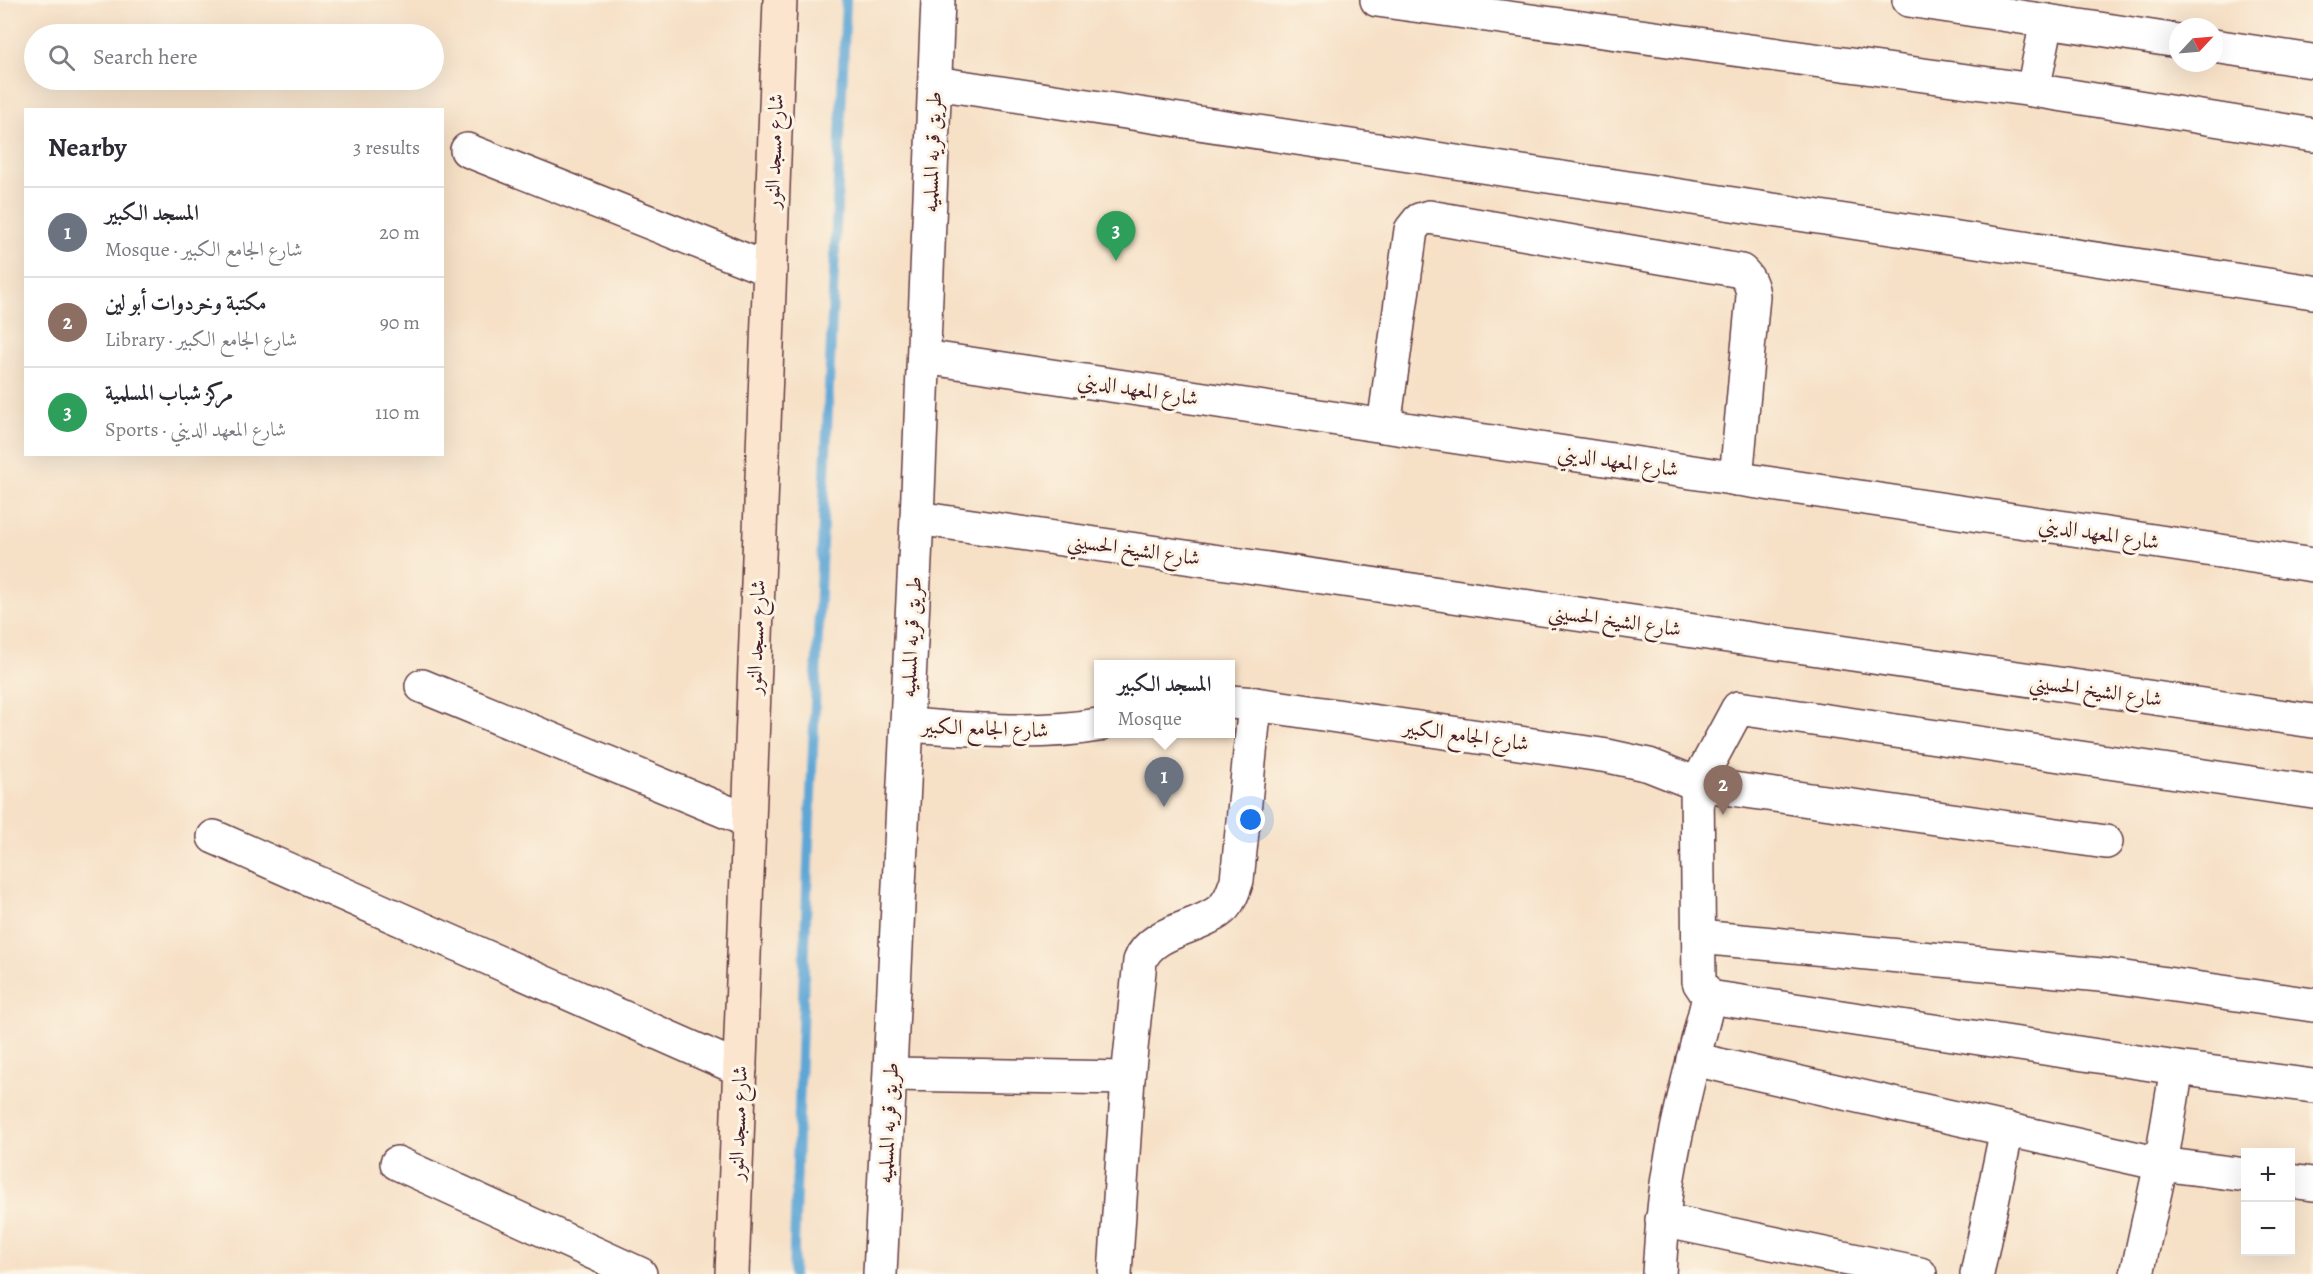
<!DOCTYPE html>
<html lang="en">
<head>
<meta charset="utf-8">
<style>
	:root { --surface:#fff; --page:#f7f7f7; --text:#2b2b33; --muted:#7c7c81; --line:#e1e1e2; --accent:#2563eb }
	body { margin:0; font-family:Alegreya,Amiri,serif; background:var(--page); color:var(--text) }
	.controls { position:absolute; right:18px; bottom:18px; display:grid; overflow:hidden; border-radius:0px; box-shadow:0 6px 24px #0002 }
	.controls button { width:54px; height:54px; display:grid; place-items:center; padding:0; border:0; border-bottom:2px solid var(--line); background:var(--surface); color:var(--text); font:30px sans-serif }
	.compass { position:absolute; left:2169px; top:18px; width:54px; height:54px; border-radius:50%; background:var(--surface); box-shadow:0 6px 24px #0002; rotate:64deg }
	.you { position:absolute; left:1251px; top:820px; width:21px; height:21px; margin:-15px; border:4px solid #fff; border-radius:50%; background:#1a73e8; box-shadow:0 0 0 9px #1a73e833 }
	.badge { display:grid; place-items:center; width:39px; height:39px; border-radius:50%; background:var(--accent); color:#fff; font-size:20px; font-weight:700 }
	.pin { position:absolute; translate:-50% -50px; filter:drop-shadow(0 2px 3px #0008) }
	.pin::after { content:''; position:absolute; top:32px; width:21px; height:18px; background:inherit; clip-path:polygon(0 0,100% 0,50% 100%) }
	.popup { position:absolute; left:1094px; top:660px; width:141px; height:78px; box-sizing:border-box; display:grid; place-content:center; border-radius:0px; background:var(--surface); filter:drop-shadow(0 2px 4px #0005); font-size:20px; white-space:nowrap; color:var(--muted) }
	.popup b { font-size:22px; color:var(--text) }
	.popup::after { content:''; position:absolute; left:50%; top:100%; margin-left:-12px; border:12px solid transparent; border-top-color:var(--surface) }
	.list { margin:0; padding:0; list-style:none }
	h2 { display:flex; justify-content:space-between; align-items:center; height:78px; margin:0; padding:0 24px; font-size:26px }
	h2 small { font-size:20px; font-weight:400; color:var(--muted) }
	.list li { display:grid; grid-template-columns:39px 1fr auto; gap:18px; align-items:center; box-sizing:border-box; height:90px; padding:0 24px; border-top:2px solid var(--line) }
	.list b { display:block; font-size:22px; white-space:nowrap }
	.list p { margin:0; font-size:20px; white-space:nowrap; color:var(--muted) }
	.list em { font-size:20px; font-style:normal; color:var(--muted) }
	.icon { flex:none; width:33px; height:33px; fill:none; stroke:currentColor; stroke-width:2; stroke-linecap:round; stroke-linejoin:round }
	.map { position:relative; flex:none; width:2313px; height:1274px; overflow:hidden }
	.search { position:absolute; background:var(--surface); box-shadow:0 6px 24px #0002; left:24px; top:24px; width:420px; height:66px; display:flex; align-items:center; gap:15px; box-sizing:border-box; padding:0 21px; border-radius:33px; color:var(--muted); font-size:22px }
	.panel { position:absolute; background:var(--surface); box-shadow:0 6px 24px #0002; left:24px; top:108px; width:420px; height:348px; border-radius:0px }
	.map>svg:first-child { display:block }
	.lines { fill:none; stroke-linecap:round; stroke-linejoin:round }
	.stream { stroke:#5da6d5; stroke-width:10 }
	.street-casing { stroke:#643c42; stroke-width:36 }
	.secondary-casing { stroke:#643c42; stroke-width:36 }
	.street { stroke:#fff; stroke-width:33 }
	.secondary { stroke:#fbe5cf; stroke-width:33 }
	.labels { text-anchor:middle; stroke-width:6; stroke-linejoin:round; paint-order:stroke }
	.street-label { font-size:21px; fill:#4a1f2b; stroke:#fcf5e5 }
</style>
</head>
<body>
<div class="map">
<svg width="2313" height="1274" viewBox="0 0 2313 1274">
	<rect width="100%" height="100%" fill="#fcf5e5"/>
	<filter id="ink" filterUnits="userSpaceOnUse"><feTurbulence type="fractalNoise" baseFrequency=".0167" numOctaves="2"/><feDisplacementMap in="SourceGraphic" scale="12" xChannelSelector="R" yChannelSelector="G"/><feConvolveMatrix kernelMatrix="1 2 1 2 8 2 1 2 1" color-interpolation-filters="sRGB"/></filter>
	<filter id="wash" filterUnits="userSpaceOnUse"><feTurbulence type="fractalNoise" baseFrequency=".008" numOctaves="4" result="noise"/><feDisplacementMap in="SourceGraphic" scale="24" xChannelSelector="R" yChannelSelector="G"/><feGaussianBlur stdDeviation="1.35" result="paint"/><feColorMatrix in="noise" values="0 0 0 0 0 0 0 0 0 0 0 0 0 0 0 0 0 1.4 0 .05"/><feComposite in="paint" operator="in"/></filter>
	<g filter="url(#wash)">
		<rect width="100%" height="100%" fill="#f6e0c6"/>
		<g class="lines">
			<!-- stream -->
			<path class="stream" d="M793,1274l15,-412 38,-862"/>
		</g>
	</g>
	<g filter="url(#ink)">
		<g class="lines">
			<defs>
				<g id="street">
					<path d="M1377,0l656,90 280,45"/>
					<path d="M1909,0l269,41"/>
					<path d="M2214,46l98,15"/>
					<path d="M935,83l1378,209"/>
					<path d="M2033,90l14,-69"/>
					<path d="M467,150l303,120"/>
					<path d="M924,357l1389,208"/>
					<path d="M1384,426l27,-196 8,-10 10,-3 312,54c8,7 11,14 12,25l-17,183"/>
					<path d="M917,518l1396,203"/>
					<path d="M422,686l327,135"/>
					<path d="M1230,702l25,2 353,52 41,9 48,19 409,58"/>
					<path d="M907,725c64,4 128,11 191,0"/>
					<path d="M2313,792l-575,-84 -41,76 2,198 10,15 468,71 136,18"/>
					<path d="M214,837l526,232"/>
					<path d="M1699,937l412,39 202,29"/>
					<path d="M1693,1059l468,105 85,11"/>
					<path d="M891,1074l237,4"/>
					<path d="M397,1163l243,111"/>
					<path d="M2290,1181l23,3"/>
					<path d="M1662,1220l258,54"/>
					<path d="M880,1274l37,-756 21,-518"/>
					<path d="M1115,1274l13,-196 12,-117c11,-30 55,-32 78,-49 11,-7 15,-20 19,-32l18,-176"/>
					<path d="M1659,1274c2,-32 4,-65 9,-97 10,-60 26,-120 41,-180"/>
					<path d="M1977,1274l30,-145"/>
					<path d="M2137,1274l24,-110 16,-96"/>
				</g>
				<path id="secondary" d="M732,1274l48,-1274"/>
			</defs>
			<!-- street casing -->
			<use href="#street" class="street-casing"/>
			<!-- secondary casing -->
			<use href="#secondary" class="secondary-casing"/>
			<!-- street -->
			<use href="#street" class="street"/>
			<!-- secondary -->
			<use href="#secondary" class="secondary"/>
		</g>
	</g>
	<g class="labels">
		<!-- street labels -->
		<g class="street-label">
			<text transform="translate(774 151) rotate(-88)" y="7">شارع مسجد النور</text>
			<text transform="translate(932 152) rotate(-88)" y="7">طريق قريه المسلميه</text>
			<text transform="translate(1138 389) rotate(9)" y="7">شارع المعهد الديني</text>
			<text transform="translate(1618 461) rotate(8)" y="7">شارع المعهد الديني</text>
			<text transform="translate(2099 533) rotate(9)" y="7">شارع المعهد الديني</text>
			<text transform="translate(1134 549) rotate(8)" y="7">شارع الشيخ الحسيني</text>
			<text transform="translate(1615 620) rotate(8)" y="7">شارع الشيخ الحسيني</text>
			<text transform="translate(756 637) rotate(-88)" y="7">شارع مسجد النور</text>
			<text transform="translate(911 637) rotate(-87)" y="7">طريق قريه المسلميه</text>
			<text transform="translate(2096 690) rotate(8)" y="7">شارع الشيخ الحسيني</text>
			<text transform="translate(985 728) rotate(2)" y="7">شارع الجامع الكبير</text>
			<text transform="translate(1466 735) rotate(8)" y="7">شارع الجامع الكبير</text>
			<text transform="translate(738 1123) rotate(-88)" y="7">شارع مسجد النور</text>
			<text transform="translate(888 1123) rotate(-87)" y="7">طريق قريه المسلميه</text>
		</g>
	</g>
</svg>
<div class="controls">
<button>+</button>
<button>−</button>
</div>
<svg class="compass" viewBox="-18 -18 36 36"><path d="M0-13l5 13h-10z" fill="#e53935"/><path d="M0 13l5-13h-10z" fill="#7c7c81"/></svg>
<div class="you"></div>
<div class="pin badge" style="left:1164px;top:807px;background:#6b7280">1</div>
<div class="popup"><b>المسجد الكبير</b>Mosque</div>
<div class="pin badge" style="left:1723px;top:815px;background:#8d6e63">2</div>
<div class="pin badge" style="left:1116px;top:261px;background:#2e9e5b">3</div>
<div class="search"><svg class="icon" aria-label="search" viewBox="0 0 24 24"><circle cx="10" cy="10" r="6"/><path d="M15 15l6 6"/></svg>Search here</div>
<section class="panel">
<h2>Nearby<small>3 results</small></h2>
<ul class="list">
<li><span class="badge" style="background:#6b7280">1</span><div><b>المسجد الكبير</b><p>Mosque · شارع الجامع الكبير</p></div><em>20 m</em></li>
<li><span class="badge" style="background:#8d6e63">2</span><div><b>مكتبة وخردوات أبو لين</b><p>Library · شارع الجامع الكبير</p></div><em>90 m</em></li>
<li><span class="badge" style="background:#2e9e5b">3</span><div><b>مركز شباب المسلمية</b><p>Sports · شارع المعهد الديني</p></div><em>110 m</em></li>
</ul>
</section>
</div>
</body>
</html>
